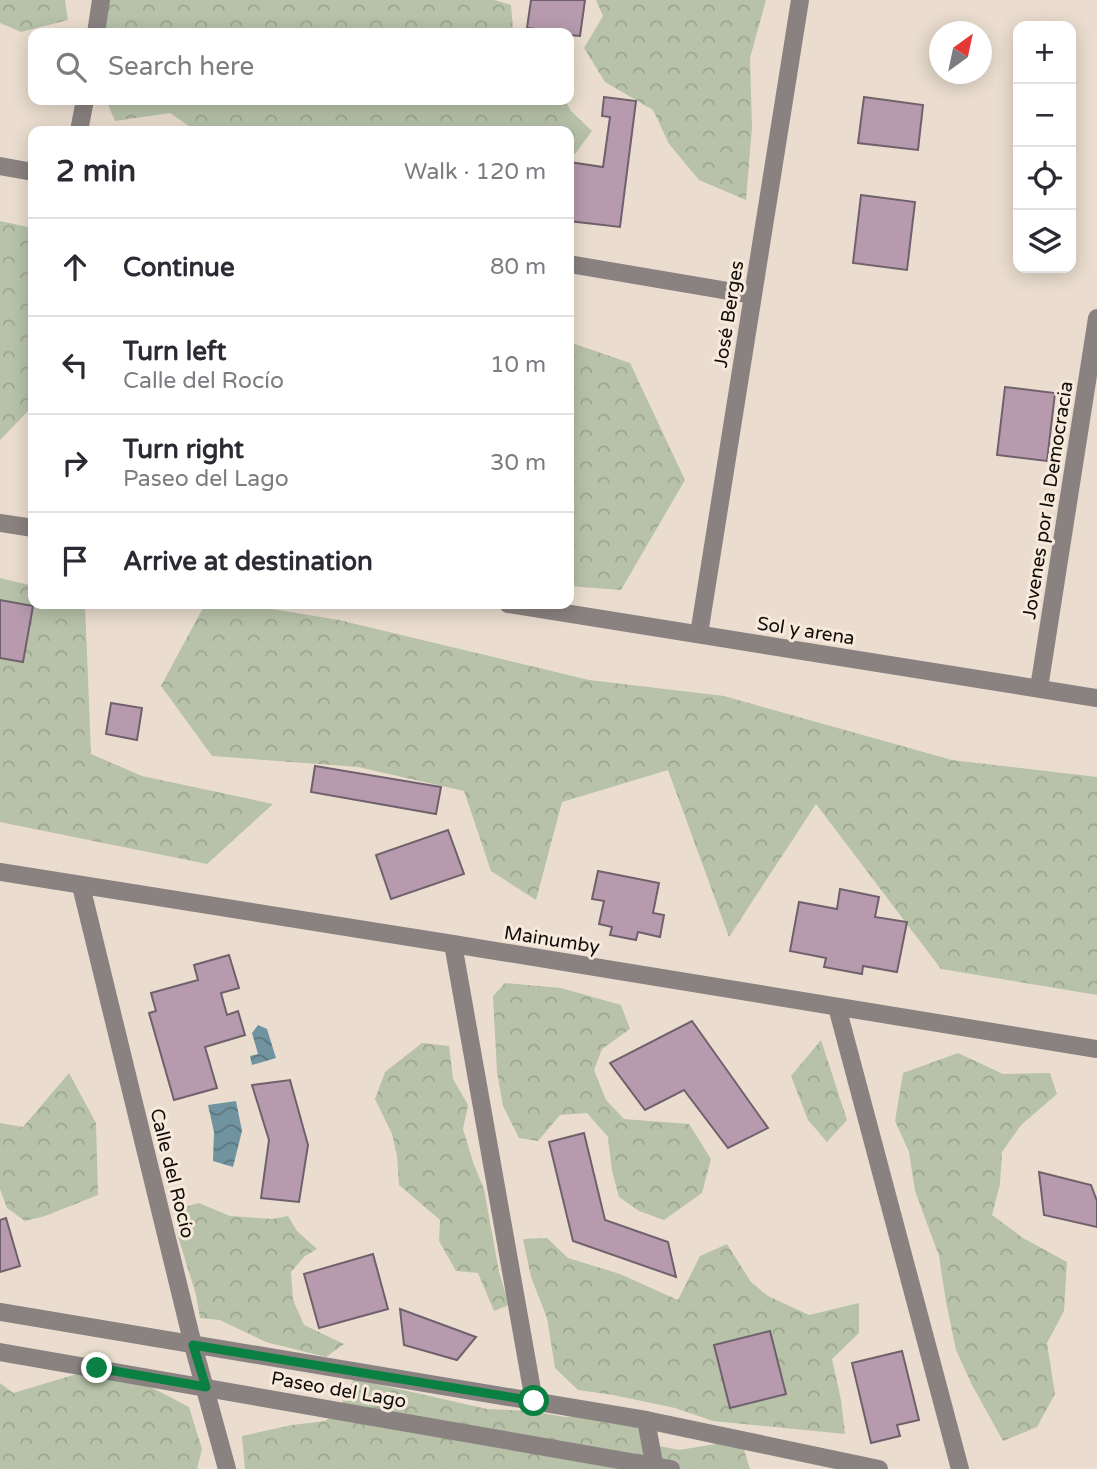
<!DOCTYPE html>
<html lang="en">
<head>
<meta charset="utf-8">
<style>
	:root { --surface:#fff; --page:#f2f2f3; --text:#2b2b33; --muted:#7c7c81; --line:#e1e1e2 }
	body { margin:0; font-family:"Varela Round",sans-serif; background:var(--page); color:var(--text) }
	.controls { position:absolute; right:21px; top:21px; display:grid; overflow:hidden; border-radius:14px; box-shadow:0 4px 18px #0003 }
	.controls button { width:63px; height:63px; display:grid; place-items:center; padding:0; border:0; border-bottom:2px solid var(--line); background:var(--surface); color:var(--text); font:35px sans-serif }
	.compass { position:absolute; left:929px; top:21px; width:63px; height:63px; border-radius:50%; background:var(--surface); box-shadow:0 4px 18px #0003; rotate:33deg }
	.stop { position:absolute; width:21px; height:21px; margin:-16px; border:5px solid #0b8043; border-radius:50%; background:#fff }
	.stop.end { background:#0b8043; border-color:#fff; box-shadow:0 2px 7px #0008 }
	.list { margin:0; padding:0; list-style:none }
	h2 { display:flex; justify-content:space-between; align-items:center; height:91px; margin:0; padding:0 28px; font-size:30px }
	h2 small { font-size:23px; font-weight:400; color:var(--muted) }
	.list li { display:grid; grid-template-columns:46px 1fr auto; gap:21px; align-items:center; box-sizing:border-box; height:98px; padding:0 28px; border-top:2px solid var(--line) }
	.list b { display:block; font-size:26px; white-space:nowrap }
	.list p { margin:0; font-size:23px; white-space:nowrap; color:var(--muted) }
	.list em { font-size:23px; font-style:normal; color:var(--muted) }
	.icon { flex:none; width:38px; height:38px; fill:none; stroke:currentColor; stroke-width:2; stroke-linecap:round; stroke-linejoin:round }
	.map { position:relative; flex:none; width:1097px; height:1469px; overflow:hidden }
	.search { position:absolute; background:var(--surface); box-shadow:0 4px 18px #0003; left:28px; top:28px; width:546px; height:77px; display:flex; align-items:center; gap:18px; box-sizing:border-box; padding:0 24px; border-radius:14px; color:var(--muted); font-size:26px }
	.panel { position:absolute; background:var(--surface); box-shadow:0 4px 18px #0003; left:28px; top:126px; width:546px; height:483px; border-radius:14px }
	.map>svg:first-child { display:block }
	.forest { fill:url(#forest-crowns) }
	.water { fill:url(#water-waves) }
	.building { fill:#b79aae; stroke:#6f616b; stroke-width:2 }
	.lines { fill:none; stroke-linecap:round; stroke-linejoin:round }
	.minor { stroke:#8a8281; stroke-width:18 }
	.route { stroke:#0b8043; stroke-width:9 }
	.labels { text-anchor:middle; stroke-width:6; stroke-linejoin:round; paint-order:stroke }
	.street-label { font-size:19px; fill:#100c08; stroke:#f7eadc }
</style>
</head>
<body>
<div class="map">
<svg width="1097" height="1469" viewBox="0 0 1097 1469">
	<defs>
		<pattern id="forest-crowns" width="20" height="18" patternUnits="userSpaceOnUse" patternTransform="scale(1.75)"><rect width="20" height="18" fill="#b7c2a9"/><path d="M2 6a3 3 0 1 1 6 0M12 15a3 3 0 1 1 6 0" fill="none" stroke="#9ca690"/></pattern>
		<pattern id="water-waves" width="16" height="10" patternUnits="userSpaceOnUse" patternTransform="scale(1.75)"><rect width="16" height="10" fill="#7093a0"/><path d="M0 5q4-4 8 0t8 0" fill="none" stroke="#5b7680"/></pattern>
	</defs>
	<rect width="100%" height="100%" fill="#eaddcf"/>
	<!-- forest -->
	<g class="forest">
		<path d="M0,0h65l3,20 -47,12 -21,-9z"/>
		<path d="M110,0h384l17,5 2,24 -6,4h-409z"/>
		<path d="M596,0h170l-16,58 2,69 -6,73 -47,-20 -30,-36 -16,-34 -48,-28 -21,-34 19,-32z"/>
		<path d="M106,100h459l6,11 21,20 -17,23 -6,1v-24h-373l-26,-18 -55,8z"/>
		<path d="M0,221l33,7v178l-33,34z"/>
		<path d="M569,342l61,21 55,117 -64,110 -52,-4z"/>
		<path d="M0,578l33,8v18h52l6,150 51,22 131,28 -66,60 -207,-42z"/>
		<path d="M205,604h37l97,16 250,60 135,16 228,64 145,17v218l-156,-26 -125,-165 -87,133 -61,-167 -106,32 -26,98 -45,-29 -27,-80 -106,-24 -146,-11 -51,-70z"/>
		<path d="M505,983l56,5 60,17 9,24 -28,20 -8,21 12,30 18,19 65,5 22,35 -9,34 -38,27 -25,-9 -20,-14 -7,-26 -4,-34 -21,-24 -27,2 -22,26 -19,-3 -16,-32 -6,-34 -4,-76z"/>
		<path d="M821,1040l26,80 -20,22 -19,-22 -17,-44z"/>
		<path d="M422,1043l27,3 4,33 15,26 -5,24 11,36 10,24 15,83 10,33 -15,6 -16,-38 -22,-2 -17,-30 1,-21 -41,-35 -2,-29 -5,-22 -17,-35 10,-27z"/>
		<path d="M958,1053l45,21 47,-1 7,21 -36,31 -19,27 -2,32 -8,31 31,23 44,24 -3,49 -17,32 8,51 -18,33 -34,14 -31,-56 -16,-35 -10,-48 -7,-46 -24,-65 -6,-39 -14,-31 8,-48z"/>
		<path d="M69,1073l27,50 2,72 -53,21 -20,5 -18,-13 -7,-19v-66l23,4z"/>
		<path d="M199,1203l31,13 42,3 16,-3 9,15 20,18 -12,7 -14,16 2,28 11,25 40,19 -18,13 -60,-15 -46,-22 -20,-2 -4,-23 -19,-62 3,-25z"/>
		<path d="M547,1238l21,20 52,16 58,26 22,-44 27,-12 24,38 17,14 41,19 50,-12v30l-27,26 9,41 4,34 -132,-13 -38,-13 -62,-13 -35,-5 -23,-22 -8,-50 -16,-41 -8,-38z"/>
		<path d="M97,1368c33,6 63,24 92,39l13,42 -5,20h-197v-86l13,10z"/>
		<path d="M354,1379l133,30 43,2 35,6 38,-4 36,15 11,16 29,6 62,-10 9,29h-505l-3,-33 50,-11 33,-4 14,-10 5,-13z"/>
	</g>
	<!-- water -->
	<g class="water">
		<path d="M258,1025l9,4 9,29 -24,7 -2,-9 8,-2 -6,-21z"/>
		<path d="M236,1101l6,30 -9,36 -20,-6 1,-29 -6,-27z"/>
	</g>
	<!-- building -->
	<g class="building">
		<path d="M531,0h54l-5,36 -11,-1v-2l-42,-5z"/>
		<path d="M604,97l32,4 -16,126 -51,-6v-59l34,5 7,-50 -8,-1z"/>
		<path d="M864,97l59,8 -5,45 -60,-7z"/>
		<path d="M861,195l54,7 -8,68 -54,-7z"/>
		<path d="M1005,387l50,6 -8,68 -50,-6z"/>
		<path d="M0,600l33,6 -10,56 -23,-4z"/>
		<path d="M111,703l31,5 -5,32 -31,-6z"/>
		<path d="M315,766l126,21 -5,27 -125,-22z"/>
		<path d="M448,830l16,44 -73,25 -15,-44z"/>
		<path d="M598,871l61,12 -6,30 11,2 -4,22 -22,-5 -2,8 -26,-5 2,-8 -13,-3 5,-23 -12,-2z"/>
		<path d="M840,889l39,8 -4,20 32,5 -10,50 -34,-6 -1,8 -38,-7 2,-9 -36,-7 9,-49 38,7z"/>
		<path d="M229,955l10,33 -18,5 6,22 11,-4 7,24 -40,12 12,41 -43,12 -25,-87 7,-2 -5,-18 47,-13 -4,-15z"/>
		<path d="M692,1021l76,107 -40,20 -44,-58 -39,20 -35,-47z"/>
		<path d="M290,1080l18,65 -9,57 -38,-4 8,-58 -17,-55z"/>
		<path d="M584,1133l21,87 63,22 8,35 -103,-36 -24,-99z"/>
		<path d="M1039,1172l52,13 6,16v26l-53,-12z"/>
		<path d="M6,1218l14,48 -20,6v-52z"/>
		<path d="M373,1254l15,55 -69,19 -15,-54z"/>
		<path d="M400,1309l76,28 -19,23 -53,-15z"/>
		<path d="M770,1331l16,63 -56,14 -16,-63z"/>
		<path d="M902,1351l17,69 -22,5 3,11 -29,7 -19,-80z"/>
	</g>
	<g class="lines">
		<!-- minor -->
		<g class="minor">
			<path d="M96,33l5,-33"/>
			<path d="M79,131l6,-31"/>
			<path d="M0,166l33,6"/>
			<path d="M569,264l183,31"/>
			<path d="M0,523l33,5"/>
			<path d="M508,604l589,94"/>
			<path d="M699,634l101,-634"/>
			<path d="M1039,688l58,-370"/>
			<path d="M0,872l453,72 644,105"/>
			<path d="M81,886l112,459 34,124"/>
			<path d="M453,944l81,457"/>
			<path d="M837,1007l123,462"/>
			<path d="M0,1312l646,108 233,49"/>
			<path d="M0,1352l671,117"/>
			<path d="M646,1420l9,49"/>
		</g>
	</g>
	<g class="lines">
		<!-- route -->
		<path class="route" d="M97,1368l109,19 -13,-42 341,56"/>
	</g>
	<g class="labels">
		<!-- street labels -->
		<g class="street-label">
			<text transform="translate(728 314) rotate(-81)" y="7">José Berges</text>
			<text transform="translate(1047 500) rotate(-81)" y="7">Jovenes por la Democracia</text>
			<text transform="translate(806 630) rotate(9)" y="7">Sol y arena</text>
			<text transform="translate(552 939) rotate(9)" y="7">Mainumby</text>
			<text transform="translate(173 1173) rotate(76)" y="7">Calle del Rocío</text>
			<text transform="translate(339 1389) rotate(10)" y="7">Paseo del Lago</text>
		</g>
	</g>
</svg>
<div class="controls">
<button>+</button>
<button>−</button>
<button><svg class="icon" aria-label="locate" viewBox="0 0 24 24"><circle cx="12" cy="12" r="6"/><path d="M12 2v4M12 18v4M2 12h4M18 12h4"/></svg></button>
<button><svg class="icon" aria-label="layers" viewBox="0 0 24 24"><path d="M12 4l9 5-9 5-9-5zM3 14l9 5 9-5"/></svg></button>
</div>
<svg class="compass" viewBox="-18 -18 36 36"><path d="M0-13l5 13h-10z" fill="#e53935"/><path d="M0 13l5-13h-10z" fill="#7c7c81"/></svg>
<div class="stop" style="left:534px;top:1401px"></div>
<div class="stop end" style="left:97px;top:1368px"></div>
<div class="search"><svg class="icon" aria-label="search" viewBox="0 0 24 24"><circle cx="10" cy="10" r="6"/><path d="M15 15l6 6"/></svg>Search here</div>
<section class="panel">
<h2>2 min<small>Walk · 120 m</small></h2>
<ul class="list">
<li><svg class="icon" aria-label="ahead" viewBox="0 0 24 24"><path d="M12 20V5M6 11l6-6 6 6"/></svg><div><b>Continue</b></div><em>80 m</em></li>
<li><svg class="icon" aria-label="left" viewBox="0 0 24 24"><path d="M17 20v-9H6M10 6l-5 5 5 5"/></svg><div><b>Turn left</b><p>Calle del Rocío</p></div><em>10 m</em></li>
<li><svg class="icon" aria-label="right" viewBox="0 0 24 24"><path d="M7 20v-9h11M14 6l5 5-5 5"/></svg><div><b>Turn right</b><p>Paseo del Lago</p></div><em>30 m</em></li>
<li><svg class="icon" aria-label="arrive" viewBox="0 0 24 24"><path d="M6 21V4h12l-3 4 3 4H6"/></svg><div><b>Arrive at destination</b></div></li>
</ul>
</section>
</div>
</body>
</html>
